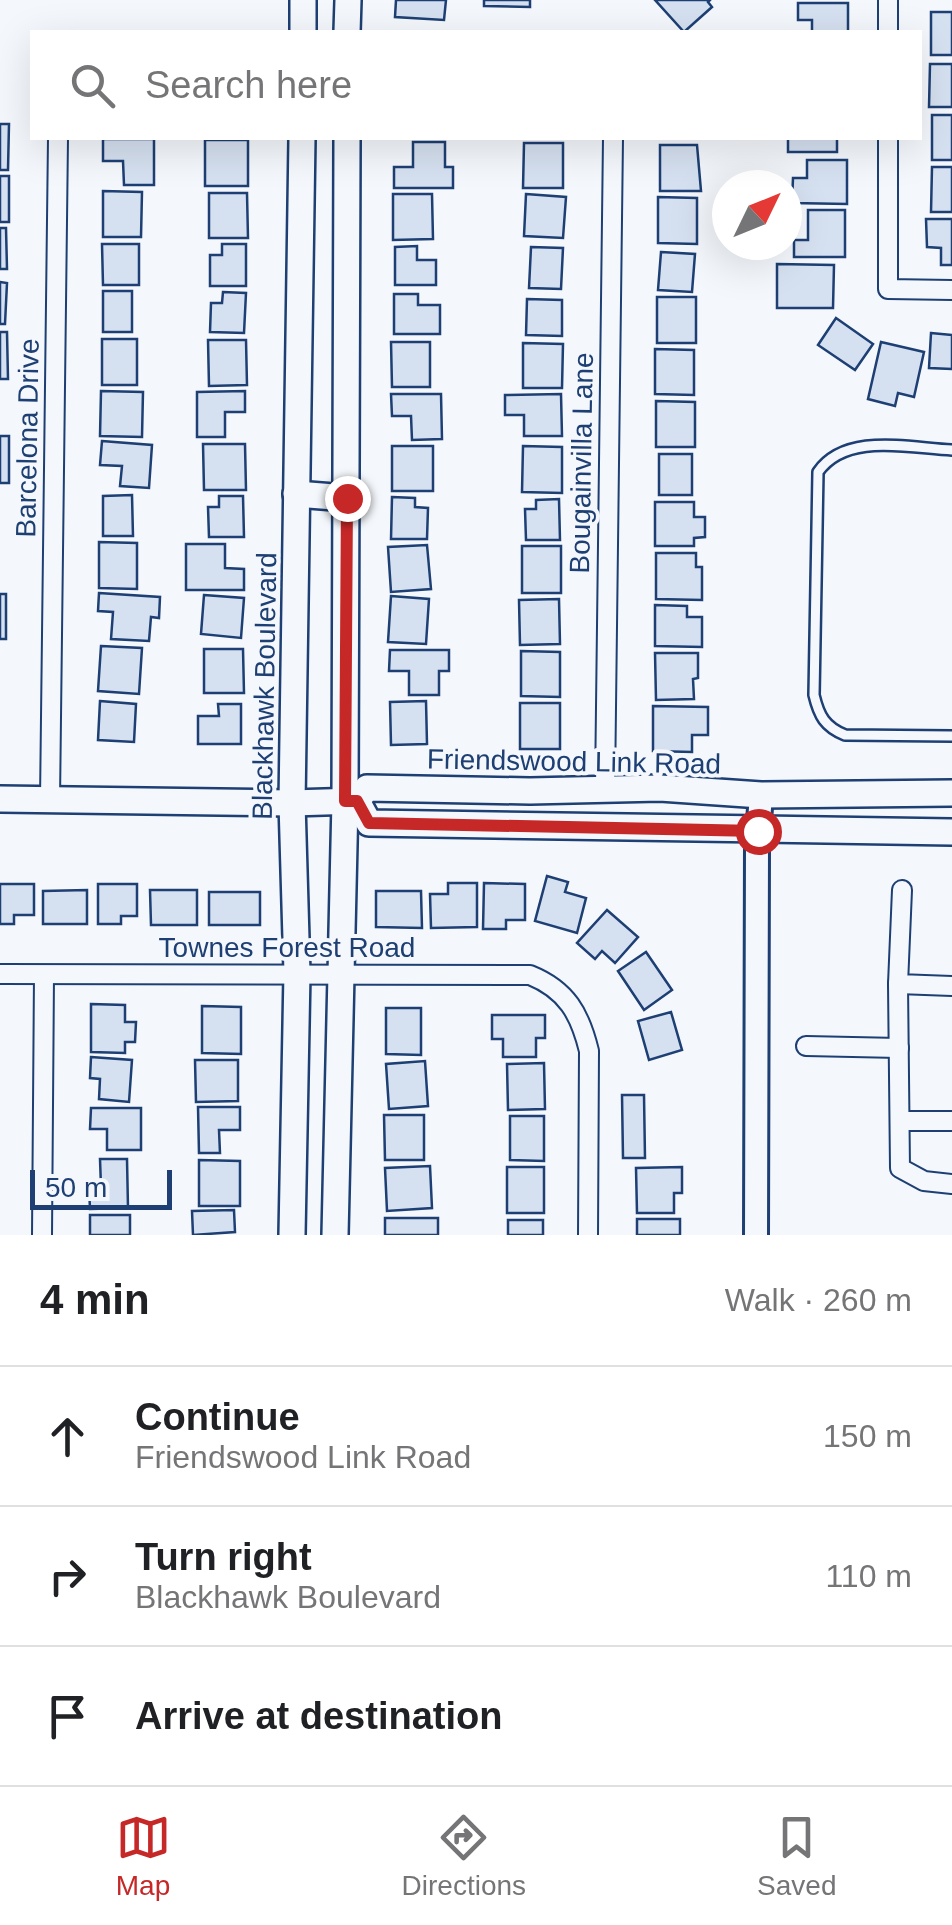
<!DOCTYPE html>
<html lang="en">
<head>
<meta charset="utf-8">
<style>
	:root { --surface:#fff; --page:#f6f6f6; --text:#202124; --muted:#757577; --line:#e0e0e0; --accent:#c62828 }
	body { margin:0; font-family:Arial,sans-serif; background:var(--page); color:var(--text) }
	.compass { position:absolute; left:712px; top:170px; width:90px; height:90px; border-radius:50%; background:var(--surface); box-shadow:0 10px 40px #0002; rotate:47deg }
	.scale { position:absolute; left:30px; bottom:25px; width:142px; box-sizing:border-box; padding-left:10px; border:5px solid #1d3f73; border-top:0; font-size:28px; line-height:35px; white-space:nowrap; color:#1d3f73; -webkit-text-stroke:8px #f4f7fb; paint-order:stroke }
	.stop { position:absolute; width:30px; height:30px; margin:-22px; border:8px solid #c62828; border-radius:50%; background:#fff }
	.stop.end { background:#c62828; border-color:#fff; box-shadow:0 2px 10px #0008 }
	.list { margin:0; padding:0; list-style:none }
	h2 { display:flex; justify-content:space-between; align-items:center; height:130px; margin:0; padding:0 40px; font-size:42px }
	h2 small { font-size:32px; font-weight:400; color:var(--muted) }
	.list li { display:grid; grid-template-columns:65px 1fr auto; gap:30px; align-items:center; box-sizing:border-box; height:140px; padding:0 40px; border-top:2px solid var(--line) }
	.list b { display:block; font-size:38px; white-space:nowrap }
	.list p { margin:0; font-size:32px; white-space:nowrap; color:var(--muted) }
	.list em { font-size:32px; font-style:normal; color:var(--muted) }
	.icon { flex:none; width:55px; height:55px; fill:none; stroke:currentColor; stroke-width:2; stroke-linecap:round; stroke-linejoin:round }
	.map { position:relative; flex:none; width:952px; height:1235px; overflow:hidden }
	.search { position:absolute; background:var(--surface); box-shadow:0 10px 40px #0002; left:30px; right:30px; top:30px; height:110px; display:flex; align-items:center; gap:25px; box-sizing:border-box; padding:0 35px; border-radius:0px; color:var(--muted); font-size:38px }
	.sheet { height:550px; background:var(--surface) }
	nav { display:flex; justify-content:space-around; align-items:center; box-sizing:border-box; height:140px; border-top:2px solid var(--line); background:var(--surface); font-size:28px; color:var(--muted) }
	nav a { display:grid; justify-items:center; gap:5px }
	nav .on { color:var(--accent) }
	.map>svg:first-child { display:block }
	.building { fill:#d5e0f0; stroke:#1d3f73; stroke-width:2.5 }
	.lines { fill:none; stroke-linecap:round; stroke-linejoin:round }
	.service-casing { stroke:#1d3f73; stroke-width:14 }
	.minor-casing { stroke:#1d3f73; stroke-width:22 }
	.tertiary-casing { stroke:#1d3f73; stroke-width:28 }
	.secondary-casing { stroke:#1d3f73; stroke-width:30 }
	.service { stroke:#f4f7fb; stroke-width:9 }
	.minor { stroke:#f4f7fb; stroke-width:18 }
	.tertiary { stroke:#f4f7fb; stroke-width:22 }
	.secondary { stroke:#f4f7fb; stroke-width:25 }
	.route { stroke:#c62828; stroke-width:12 }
	.labels { text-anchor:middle; stroke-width:8; stroke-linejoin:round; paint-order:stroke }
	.street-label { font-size:28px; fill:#1d3f73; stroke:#f4f7fb }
</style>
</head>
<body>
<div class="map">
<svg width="952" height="1235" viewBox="0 0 952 1235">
	<rect width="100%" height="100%" fill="#f4f7fb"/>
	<!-- building -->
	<g class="building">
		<path d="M396,0h50l-2,20 -49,-3z"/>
		<path d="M484,0h46v7l-46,-1z"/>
		<path d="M655,0h55l-2,2 4,5 -28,25z"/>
		<path d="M798,3h50v29h-36v-12h-14z"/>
		<rect x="931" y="12" width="21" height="43"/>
		<path d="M930,64h22v43h-23z"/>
		<rect x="932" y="115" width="20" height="45"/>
		<path d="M0,124h9l-1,46h-8z"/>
		<rect x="788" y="138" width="49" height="14"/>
		<path d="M103,139h51v46h-30l-1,-24h-20z"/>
		<rect x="205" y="140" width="43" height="46"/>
		<path d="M413,142h32v25h8v21h-59v-21h19z"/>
		<path d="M524,143h39v45h-40z"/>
		<path d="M660,145h37l4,46h-41z"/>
		<path d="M807,160h40v44l-55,-1 1,-25h14z"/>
		<path d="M932,167h20v45h-21z"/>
		<rect x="0" y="176" width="9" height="46"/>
		<path d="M103,191l39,1 -1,45h-38z"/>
		<path d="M209,193h38l1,45h-39z"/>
		<path d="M393,194h39l1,45 -40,1z"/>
		<path d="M526,194l40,3 -3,41 -39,-2z"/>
		<path d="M658,197l39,1v46l-39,-1z"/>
		<path d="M808,210h37v47h-51v-17h14z"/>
		<path d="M926,219h26v46h-11v-17l-14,-1z"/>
		<path d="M0,228h6l1,41h-7z"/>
		<path d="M102,244h37v41h-36z"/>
		<path d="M222,244h24v42h-36v-31h12z"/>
		<path d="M417,246v14h19v25h-41v-38z"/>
		<path d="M531,247l32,1 -2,41 -32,-1z"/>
		<path d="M661,252l34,2 -3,38 -34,-2z"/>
		<path d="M777,264l57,1 -1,43h-56z"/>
		<path d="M0,282l7,1 -2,41h-5z"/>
		<rect x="103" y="291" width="29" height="41"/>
		<path d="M223,292l23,1 -2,40 -34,-1 1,-29h11z"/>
		<path d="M394,294h24v11h22v29h-46z"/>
		<rect x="657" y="297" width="39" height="46"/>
		<path d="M527,299l35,1v36l-36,-1z"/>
		<path d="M836,318l37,26 -18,26 -37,-25z"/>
		<path d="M0,332h7l1,47h-8z"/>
		<path d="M931,333l21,2v34l-23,-1z"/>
		<rect x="102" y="339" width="35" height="46"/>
		<path d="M208,340h38l1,45 -38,1z"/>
		<path d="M391,342h39v45h-38z"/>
		<path d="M881,342l43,10 -10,45 -16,-4 -3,13 -27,-7z"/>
		<path d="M523,343l40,1 -1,44h-39z"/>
		<path d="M655,349l39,1v45l-39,-1z"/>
		<path d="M101,391l42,1 -1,45 -42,-1z"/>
		<path d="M245,391v21h-20v25h-28v-45z"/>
		<path d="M391,394h50l1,45 -30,1 -1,-24h-19z"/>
		<path d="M561,394l1,42h-38v-21h-19v-20z"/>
		<path d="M656,401l39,1v45h-39z"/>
		<rect x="0" y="436" width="9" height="47"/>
		<path d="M102,441l50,4 -3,43 -29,-2 2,-20 -22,-1z"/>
		<path d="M203,444h42l1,46h-42z"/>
		<rect x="392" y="446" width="41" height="45"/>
		<path d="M523,446l39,1v46l-40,-1z"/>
		<rect x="659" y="454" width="33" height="41"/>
		<path d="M132,495l1,41h-30v-40z"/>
		<path d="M219,496h24l1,41h-35l-1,-30h11z"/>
		<path d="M392,497l23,1v9l13,1 -1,31h-36z"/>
		<path d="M559,499l1,41h-34l-1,-31h11v-9z"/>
		<path d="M655,502h39v15h11v20l-11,1v8h-39z"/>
		<path d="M99,542l38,1v46l-38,-1z"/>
		<path d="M186,544h39v24l19,1v21h-58z"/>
		<path d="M427,545l4,44 -40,3 -3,-45z"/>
		<rect x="522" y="546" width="39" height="47"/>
		<path d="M656,553h40v14h6v33l-46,-1z"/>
		<path d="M99,593l61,4 -1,21 -8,-1 -2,24 -38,-2 2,-27 -15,-1z"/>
		<rect x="0" y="594" width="6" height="45"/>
		<path d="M204,595l40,3 -3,40 -40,-4z"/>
		<path d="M391,596l38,3 -3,45 -38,-2z"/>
		<path d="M559,599l1,45 -40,1 -1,-45z"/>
		<path d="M655,605l32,1v11h15v30l-47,-1z"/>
		<path d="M101,646l41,2 -3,46 -41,-3z"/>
		<path d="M204,649h39l1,44h-40z"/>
		<path d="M390,650h59v21h-10v24h-30v-24h-20z"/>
		<path d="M521,651l39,1v45l-39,-1z"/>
		<path d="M655,653h43v25l-5,1 1,20 -38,1z"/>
		<path d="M100,701l36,3 -2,38 -36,-2z"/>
		<path d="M426,701l1,43 -36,1 -1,-43z"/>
		<rect x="520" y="703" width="40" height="46"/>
		<path d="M218,704h23v40h-43v-28h21z"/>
		<path d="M653,706l55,1v28h-16v17l-39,-1z"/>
		<path d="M547,876l21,6 -3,10 21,6 -9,35 -42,-12z"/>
		<path d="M448,883h29v44l-46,1 -1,-34h18z"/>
		<path d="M484,883l41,1v36h-19v9h-23z"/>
		<path d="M0,884h34v31h-20v9h-14z"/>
		<path d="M98,884h39v32h-16v8h-23z"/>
		<path d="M87,890v34h-44v-33z"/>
		<path d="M150,890h47v35h-46z"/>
		<path d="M376,891h45l1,37 -46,-1z"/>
		<rect x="209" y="892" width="51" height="33"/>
		<path d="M607,910l31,27 -23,26 -13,-12 -7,8 -18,-16z"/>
		<path d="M646,952l26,38 -28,20 -26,-39z"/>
		<path d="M91,1004l34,1v17h11l-1,20h-10v11l-34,-1z"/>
		<path d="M202,1006l39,1v47l-39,-1z"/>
		<path d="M386,1008h35v47l-35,-1z"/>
		<path d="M671,1012l11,38 -33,10 -11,-39z"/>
		<path d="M492,1015h53v23h-9v19h-33v-18h-11z"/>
		<path d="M91,1057l41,3 -3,42 -30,-3 1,-20 -10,-1z"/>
		<path d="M195,1060h43v41l-42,1z"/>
		<path d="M425,1061l3,45 -39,3 -3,-45z"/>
		<path d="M544,1063l1,46 -37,1 -1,-46z"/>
		<path d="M622,1095h22l1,63h-22z"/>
		<path d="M198,1107h42v23h-21l1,23h-21z"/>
		<path d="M91,1108h50v42h-34v-21h-17z"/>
		<path d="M384,1115h40v45h-39z"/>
		<path d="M510,1116h34v45l-34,-1z"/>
		<path d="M100,1159h27l1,49 -38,1 -1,-22h12z"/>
		<path d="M199,1160l41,1v45h-41z"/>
		<path d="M430,1166l2,42 -45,3 -2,-43z"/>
		<rect x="507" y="1167" width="37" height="46"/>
		<path d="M682,1167v26h-8v20h-37l-1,-45z"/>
		<path d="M234,1210l1,22 -42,3 -1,-24z"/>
		<rect x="90" y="1215" width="40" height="20"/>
		<rect x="385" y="1218" width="53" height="17"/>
		<rect x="637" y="1219" width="43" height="16"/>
		<rect x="508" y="1220" width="35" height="15"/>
	</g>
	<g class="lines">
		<defs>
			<path id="service" d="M952,450c-43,-2 -106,-18 -134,22l-4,223c5,21 11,32 31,40l107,1"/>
			<g id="minor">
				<path d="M888,0v32"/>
				<path d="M888,138v151l64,1"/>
				<path d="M605,789l8,-651"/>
				<path d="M50,800l8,-662"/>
				<path d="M902,890l-4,94 54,2"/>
				<path d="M0,974l530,1c37,15 50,39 59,76l-1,184"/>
				<path d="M898,984l2,184 24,13 28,3"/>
				<path d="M806,1046l93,2"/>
				<path d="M900,1121h52"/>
				<path d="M42,1235l2,-260"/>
			</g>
			<path id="tertiary" d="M756,1235l1,-388 4,-52"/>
			<g id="secondary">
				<path d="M303,32v-32"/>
				<path d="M347,32l1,-32"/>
				<path d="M296,494l51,4"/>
				<path d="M0,799l292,4 65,-2 10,-13 163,3 130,-3 101,7 191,-2"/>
				<path d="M345,801h12l12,22 583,9"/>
				<path d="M292,1235l5,-262 -5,-170 10,-665"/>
				<path d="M335,1235l10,-434 2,-663"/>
			</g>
		</defs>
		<!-- service casing -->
		<use href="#service" class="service-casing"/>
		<!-- minor casing -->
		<use href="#minor" class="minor-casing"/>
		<!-- tertiary casing -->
		<use href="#tertiary" class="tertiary-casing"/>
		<!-- secondary casing -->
		<use href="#secondary" class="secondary-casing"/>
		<!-- service -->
		<use href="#service" class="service"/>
		<!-- minor -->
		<use href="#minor" class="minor"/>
		<!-- tertiary -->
		<use href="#tertiary" class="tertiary"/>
		<!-- secondary -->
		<use href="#secondary" class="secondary"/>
	</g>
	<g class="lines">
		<!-- route -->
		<path class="route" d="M347,498l-2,303h12l12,22 389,8"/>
	</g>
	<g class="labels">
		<!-- street labels -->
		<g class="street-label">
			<text transform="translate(27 438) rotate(-89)" y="10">Barcelona Drive</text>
			<text transform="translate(581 463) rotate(-89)" y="10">Bougainvilla Lane</text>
			<text transform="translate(264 686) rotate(-89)" y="10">Blackhawk Boulevard</text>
			<text transform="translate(574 761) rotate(1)" y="10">Friendswood Link Road</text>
			<text x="287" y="957">Townes Forest Road</text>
		</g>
	</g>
</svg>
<svg class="compass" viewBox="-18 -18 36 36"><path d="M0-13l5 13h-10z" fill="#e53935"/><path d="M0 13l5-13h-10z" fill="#757577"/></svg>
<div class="scale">50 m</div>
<div class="stop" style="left:758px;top:831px"></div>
<div class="stop end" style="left:347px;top:498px"></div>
<div class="search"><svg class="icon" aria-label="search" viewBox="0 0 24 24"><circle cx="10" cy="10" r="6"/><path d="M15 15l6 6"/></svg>Search here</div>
</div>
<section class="sheet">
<h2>4 min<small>Walk · 260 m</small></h2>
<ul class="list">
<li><svg class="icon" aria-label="ahead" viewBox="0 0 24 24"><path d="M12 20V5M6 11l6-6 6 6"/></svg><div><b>Continue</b><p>Friendswood Link Road</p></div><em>150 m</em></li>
<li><svg class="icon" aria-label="right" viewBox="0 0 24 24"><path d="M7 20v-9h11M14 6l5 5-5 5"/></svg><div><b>Turn right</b><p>Blackhawk Boulevard</p></div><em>110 m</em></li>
<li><svg class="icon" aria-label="arrive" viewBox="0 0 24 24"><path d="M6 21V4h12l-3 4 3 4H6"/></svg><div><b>Arrive at destination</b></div></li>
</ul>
</section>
<nav>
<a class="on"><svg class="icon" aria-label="map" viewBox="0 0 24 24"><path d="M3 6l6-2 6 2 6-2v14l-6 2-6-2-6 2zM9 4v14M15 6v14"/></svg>Map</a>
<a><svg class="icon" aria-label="directions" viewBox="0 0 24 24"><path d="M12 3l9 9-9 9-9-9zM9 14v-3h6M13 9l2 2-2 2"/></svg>Directions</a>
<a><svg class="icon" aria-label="saved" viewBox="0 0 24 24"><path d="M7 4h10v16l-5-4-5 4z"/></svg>Saved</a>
</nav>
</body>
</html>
